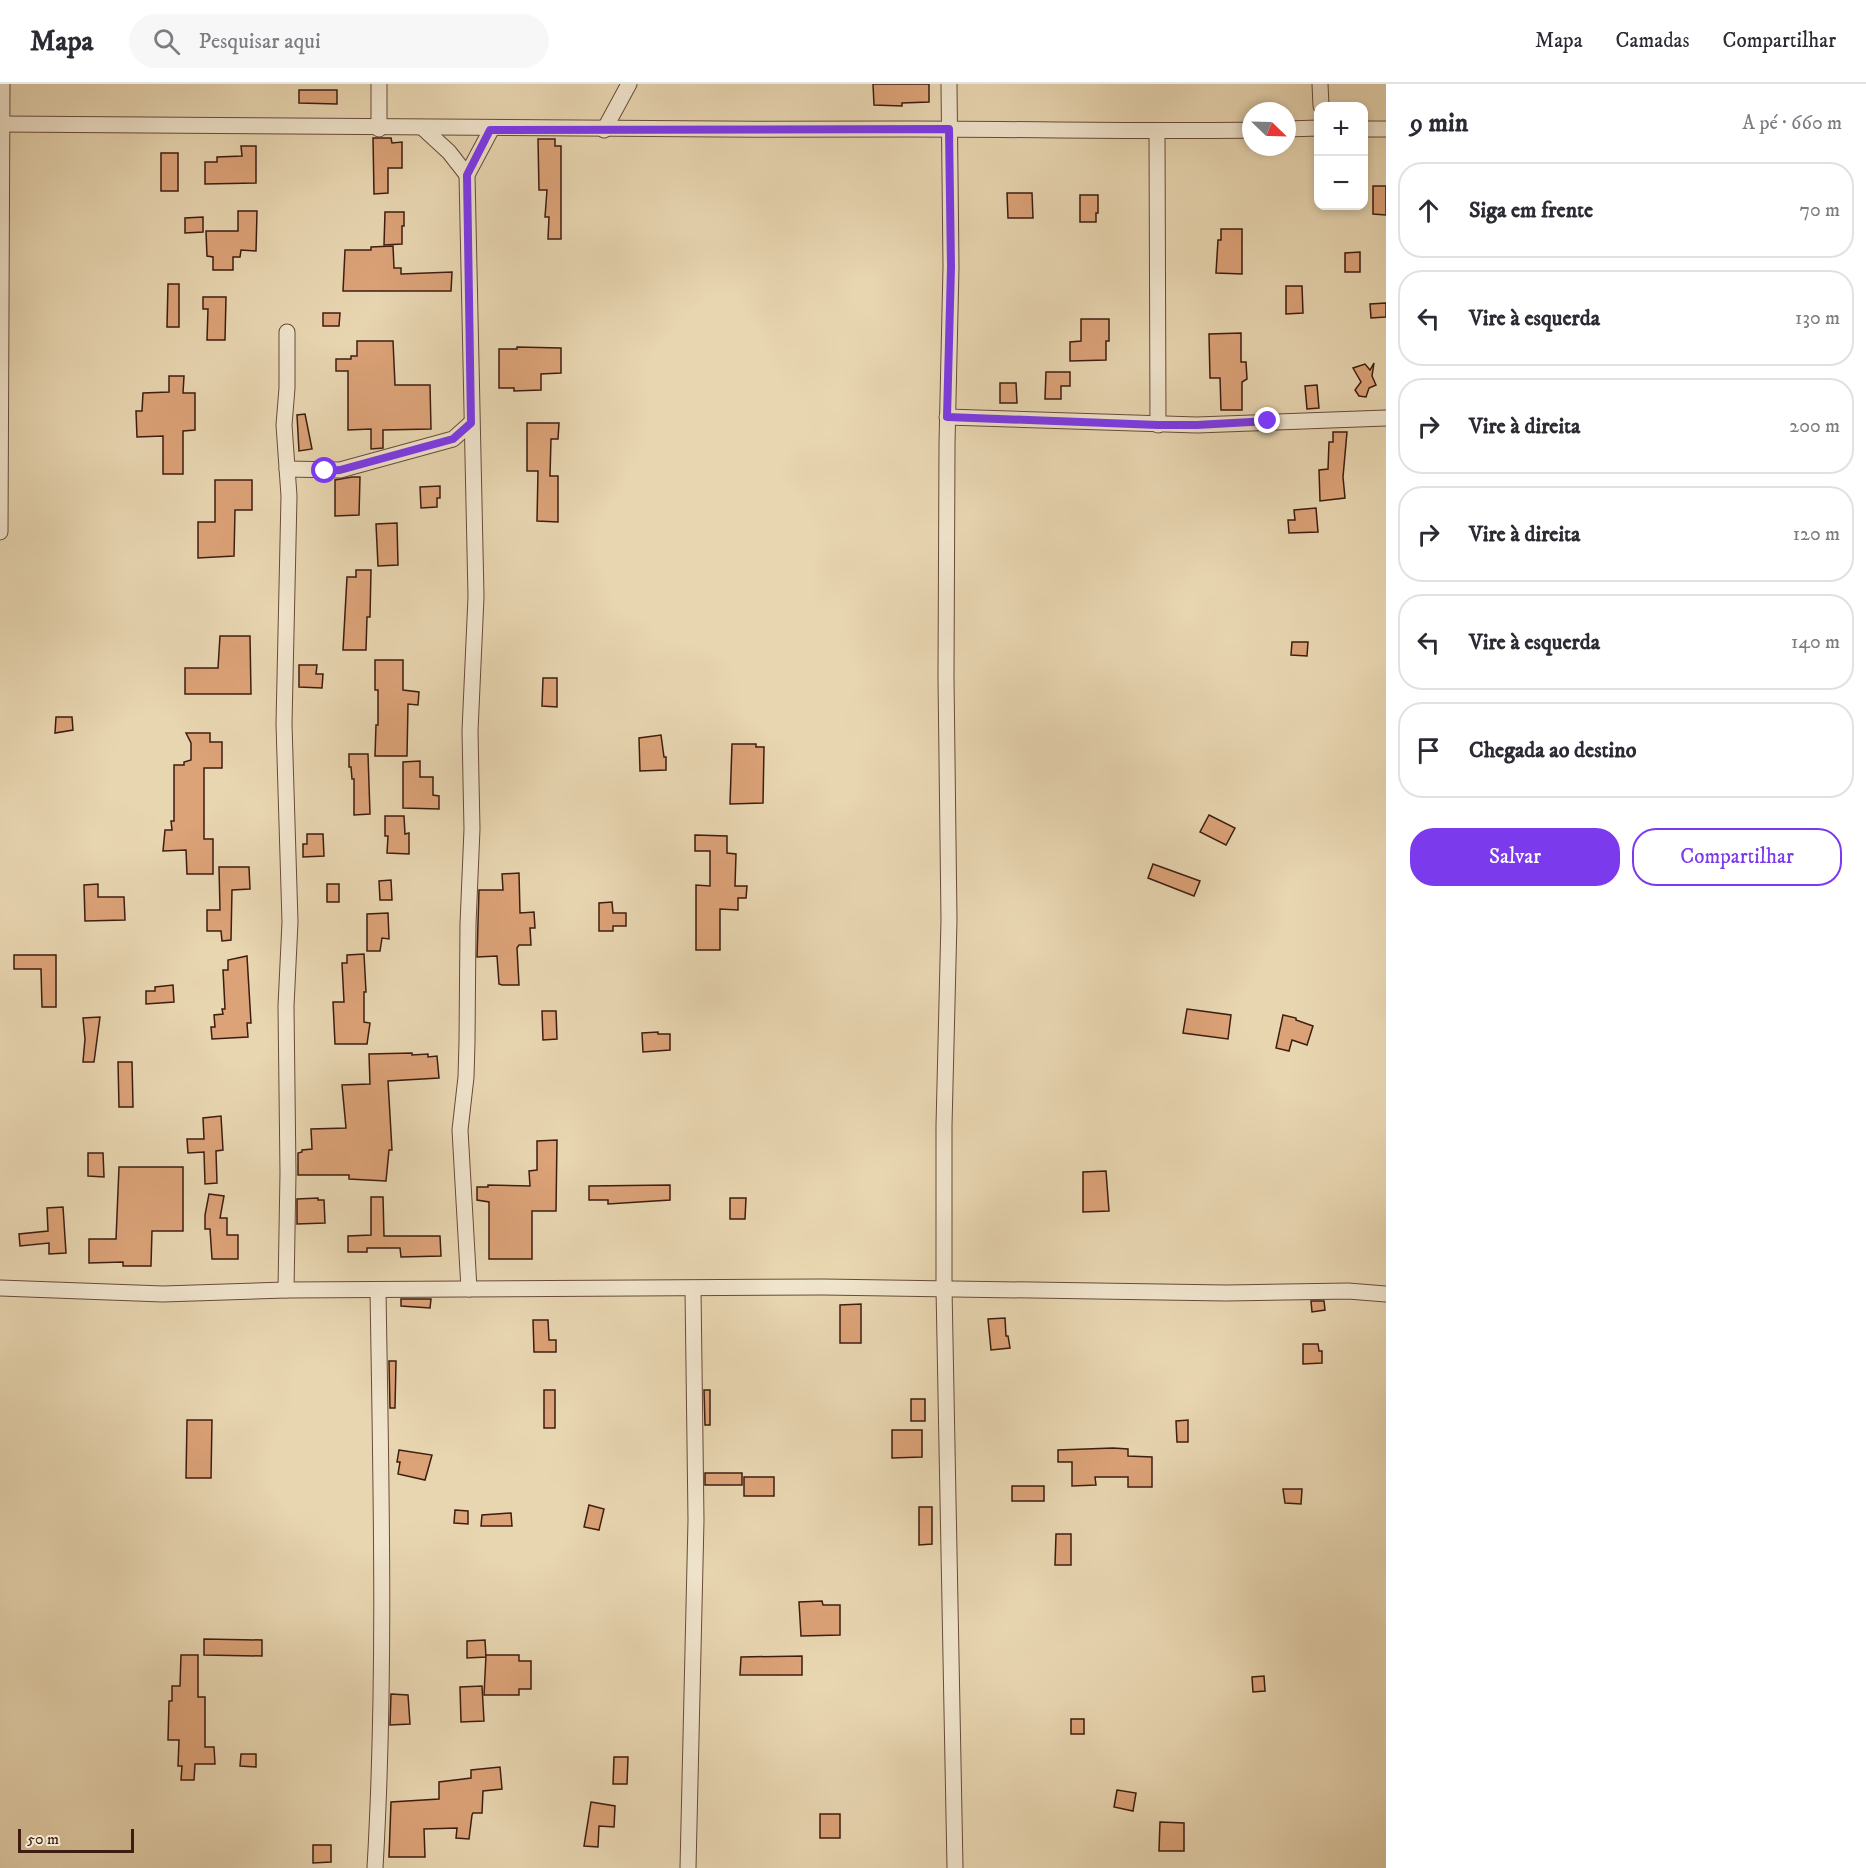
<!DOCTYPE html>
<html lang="pt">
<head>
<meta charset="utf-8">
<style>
	:root { --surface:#fff; --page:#f7f7f7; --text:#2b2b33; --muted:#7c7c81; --line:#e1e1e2; --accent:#7c3aed }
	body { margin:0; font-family:"IM FELL DW Pica",serif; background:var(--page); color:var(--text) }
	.controls { position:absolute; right:18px; top:18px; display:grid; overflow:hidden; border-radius:12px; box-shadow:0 3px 9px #0003 }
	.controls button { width:54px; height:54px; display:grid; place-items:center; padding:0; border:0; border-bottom:2px solid var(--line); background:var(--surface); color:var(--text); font:30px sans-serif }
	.compass { position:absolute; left:1242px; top:18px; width:54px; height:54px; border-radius:50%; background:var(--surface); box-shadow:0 3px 9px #0003; rotate:113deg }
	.scale { position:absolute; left:18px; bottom:15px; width:116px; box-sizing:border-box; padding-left:6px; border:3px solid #3e1d10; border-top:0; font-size:16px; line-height:21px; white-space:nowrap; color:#3e1d10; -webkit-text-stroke:4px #f0e4cc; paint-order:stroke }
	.stop { position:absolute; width:18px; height:18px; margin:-14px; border:4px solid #7c3aed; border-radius:50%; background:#fff }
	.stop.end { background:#7c3aed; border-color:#fff; box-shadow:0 2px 6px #0008 }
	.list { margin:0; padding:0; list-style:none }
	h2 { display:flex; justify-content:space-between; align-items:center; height:78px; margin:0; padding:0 24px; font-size:26px }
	h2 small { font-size:20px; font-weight:400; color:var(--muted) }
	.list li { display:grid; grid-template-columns:39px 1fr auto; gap:18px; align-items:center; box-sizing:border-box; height:96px; margin:0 12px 12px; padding:0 12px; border:2px solid var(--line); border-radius:24px }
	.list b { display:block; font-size:22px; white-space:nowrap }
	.list em { font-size:20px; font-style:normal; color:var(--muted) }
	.actions { display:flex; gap:12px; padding:18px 24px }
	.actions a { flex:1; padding:14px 0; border:2px solid var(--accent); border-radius:24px; text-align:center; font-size:21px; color:var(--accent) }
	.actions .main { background:var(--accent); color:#fff }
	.icon { flex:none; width:33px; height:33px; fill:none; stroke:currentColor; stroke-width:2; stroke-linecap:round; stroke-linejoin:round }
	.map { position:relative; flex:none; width:1386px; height:1784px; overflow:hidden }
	header { display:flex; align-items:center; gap:36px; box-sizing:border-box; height:84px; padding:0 30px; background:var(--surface); border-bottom:2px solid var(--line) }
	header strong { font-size:28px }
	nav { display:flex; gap:33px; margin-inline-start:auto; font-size:21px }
	.search { width:420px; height:54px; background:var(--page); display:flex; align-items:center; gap:15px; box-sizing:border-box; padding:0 21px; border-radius:33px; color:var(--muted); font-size:22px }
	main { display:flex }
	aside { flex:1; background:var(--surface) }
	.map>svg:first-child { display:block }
	.building { fill:#dca278; stroke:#3e1d10; stroke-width:1.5 }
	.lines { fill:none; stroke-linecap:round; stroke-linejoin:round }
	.minor-casing { stroke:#684b38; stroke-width:17 }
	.minor { stroke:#f0e4cc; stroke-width:15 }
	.route { stroke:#7c3aed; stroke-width:8 }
</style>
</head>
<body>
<header>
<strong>Mapa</strong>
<div class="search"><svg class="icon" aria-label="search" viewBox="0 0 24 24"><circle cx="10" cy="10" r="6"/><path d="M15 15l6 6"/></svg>Pesquisar aqui</div>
<nav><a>Mapa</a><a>Camadas</a><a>Compartilhar</a></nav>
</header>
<main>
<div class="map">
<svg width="1386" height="1784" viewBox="0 0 1386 1784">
	<rect width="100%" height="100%" fill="#e8d6b1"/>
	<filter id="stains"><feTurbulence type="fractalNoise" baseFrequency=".00333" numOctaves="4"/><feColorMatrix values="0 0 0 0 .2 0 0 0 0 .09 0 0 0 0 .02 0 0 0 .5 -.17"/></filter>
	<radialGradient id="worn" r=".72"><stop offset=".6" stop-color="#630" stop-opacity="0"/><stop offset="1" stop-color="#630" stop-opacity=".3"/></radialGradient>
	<!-- building -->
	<g class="building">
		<path d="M873,0h56v18l-27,1v3l-28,-1z"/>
		<path d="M299,6h38v14l-38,-1z"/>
		<path d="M373,54h18l1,5 10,-1v26h-14v25l-14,1z"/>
		<path d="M538,55h17v7h6v93h-13l1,-22h-4l2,-27h-8z"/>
		<path d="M241,62h15v37l-51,1v-22h12v-5l25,-1z"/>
		<rect x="161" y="69" width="17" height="38"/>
		<path d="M1373,102h13v29l-13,-1z"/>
		<path d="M1007,109h25l1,25h-25z"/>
		<path d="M1080,111h18v18h-2v9h-16z"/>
		<path d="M238,127h19l-1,40 -15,-1 -1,7h-7v13h-20v-13l-6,-1 -1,-25h32z"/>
		<path d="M385,128h19v14h-2v18l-18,1z"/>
		<path d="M203,133v15l-18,1v-15z"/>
		<path d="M1221,145h21v45l-26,-1 2,-33h3z"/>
		<path d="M393,162l1,22h7v6l51,-2 -1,19h-108l2,-41h26v-3z"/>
		<path d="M1360,168v20h-15v-19z"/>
		<path d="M168,200h11v43h-12z"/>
		<path d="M1286,202h16l1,27 -17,1z"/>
		<path d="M203,213h23l-1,43h-18l1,-31h-5z"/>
		<path d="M1386,219v14l-15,1 -1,-14z"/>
		<path d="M323,229h17l-1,13h-16z"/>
		<path d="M1081,235h28v22h-3v19l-36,1v-19l11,-1z"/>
		<path d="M1241,249v29h5l1,17 -5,3v28h-21l-1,-32h-10l-1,-44z"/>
		<path d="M357,257h36l2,44h35l1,44 -48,1v18l-12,1v-20l-23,1v-59h-12v-12h15v-3h6z"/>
		<path d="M517,263l44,1v25l-20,1v16l-27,1v-3h-15v-39h18z"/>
		<path d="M1374,279l-2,13 4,9 -7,3 -3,9 -7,-1 -4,-6 6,-8 -8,-14 12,-4 5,6z"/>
		<path d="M1046,288h24v14h-9v13h-16z"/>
		<path d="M169,292h15l-1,17h12v37l-12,1v43h-20v-38l-26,1 -1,-26h6l1,-18 26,-1z"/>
		<path d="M1000,299h16l1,20h-17z"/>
		<path d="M1317,301l2,23 -12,1 -2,-23z"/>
		<path d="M305,330l7,35 -13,2 -2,-36z"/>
		<path d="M527,339h32l-1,16h-7l-1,37h8v46l-21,-1 1,-50h-11z"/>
		<path d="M1333,348h14l-4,45 2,21 -25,3 -1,-31 9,-1 1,-27h4z"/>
		<path d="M352,393h8l-1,38 -24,1v-36z"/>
		<path d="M215,396h37v30h-17l-1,46 -36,2v-36h17z"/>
		<path d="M440,402v12h-3v9l-16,1 -1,-21z"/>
		<path d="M1316,424l2,24 -29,1 -1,-13h7l-1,-10z"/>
		<path d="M397,439l1,42 -20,1 -2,-42z"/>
		<path d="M356,486h15l-1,47h-3l-1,33h-23l4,-73h9z"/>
		<path d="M220,552h30l1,58h-66v-26h33z"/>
		<path d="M1292,558h16l-1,14 -16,-1z"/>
		<path d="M375,576h28v30l16,2 -1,13 -10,-1 -1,52h-32l1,-31h2v-35h-3z"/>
		<path d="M299,581h18l-1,9h7l-1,14 -23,-1z"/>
		<path d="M543,594h14v29l-15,-1z"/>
		<path d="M56,633h16l1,13 -18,3z"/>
		<path d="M186,649h24v9h12v26h-18v71h9v35h-26l-1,-24 -23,1 2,-21h7l-1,-9h3v-56h10v-3l7,-2v-17z"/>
		<path d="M661,651l3,22h2v13l-26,1 -1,-33z"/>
		<path d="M732,660h24v3h8l-1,56 -33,1z"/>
		<path d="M349,670h19l2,60 -16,1v-36h-2l-1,-12h-2z"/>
		<path d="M420,677v16h13v18l6,1v13l-36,-1v-46z"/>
		<path d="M1209,731l26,13 -9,17 -26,-13z"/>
		<path d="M385,732h19l1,18 4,-1v21l-22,-1 1,-17h-3z"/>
		<path d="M307,750h16l1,22 -21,1v-13h4z"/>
		<path d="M695,751l32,1v17l9,1 -1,32h12l-1,12h-8v12l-18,-1v41h-24v-65l14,1v-35h-15z"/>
		<path d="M1153,780l47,17 -6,15 -46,-18z"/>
		<path d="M219,783h30l1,22 -18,1 -1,50 -9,1 -1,-10h-14v-21h13z"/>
		<path d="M519,789l1,40 14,-1 1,16h-5l1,17h-12l-2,3 2,37h-17l-3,-1 -2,-28 -20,1 2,-67h24l-1,-16z"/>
		<path d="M391,796l1,20h-12l-1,-19z"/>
		<path d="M98,800v13h26l1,23 -40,1 -1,-36z"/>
		<rect x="327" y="800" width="12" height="18"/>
		<path d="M612,818l1,11h13v13h-13v5h-14v-28z"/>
		<path d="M388,829l1,26 -7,-1 -2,13h-13v-37z"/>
		<path d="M364,870l2,38h-2v30l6,1 -3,21h-32l-2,-42h11l-2,-39h5v-8z"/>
		<path d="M14,871h42v52h-14l-1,-38h-27z"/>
		<path d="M247,872l4,67h-4l1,14 -36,2 -1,-12h4l-1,-12 9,-1 -1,-5h3l-2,-39h5v-10z"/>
		<path d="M173,901l1,17 -28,2v-13h9v-4z"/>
		<path d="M1187,925l44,6 -3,24 -45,-6z"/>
		<path d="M542,927h14l1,28 -14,1z"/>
		<path d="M1283,931l13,3v2l17,6 -6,19 -15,-5 -3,11 -13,-3z"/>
		<path d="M100,933l-6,45h-11l2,-23 -2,-21z"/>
		<path d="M658,948v2h12v16l-27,2 -1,-19z"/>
		<path d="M412,969v2l16,-1v3l9,-1 2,22 -51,3 4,69h-3l-3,31 -37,-2v-4h-51v-22l4,-1v-2l10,-1 -1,-20 35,-1 -4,-43 28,-1 -1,-30z"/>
		<path d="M118,978h14l1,45h-14z"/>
		<path d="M221,1032l2,34 -7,1 1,32 -12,1 -1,-32 -16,1 -1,-14h17l-1,-21z"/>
		<path d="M557,1056l-1,71h-24v48h-43v-57l-12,-2v-13h11v-2l42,1 -1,-15 8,-1v-29z"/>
		<path d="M88,1069h15l1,24 -16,-1z"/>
		<path d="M119,1083h64v64h-31l-1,35h-28v-4l-34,1v-24h27z"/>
		<path d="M1106,1087l3,40 -26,1v-40z"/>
		<path d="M670,1101v15l-62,4v-4h-19v-14z"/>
		<path d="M209,1110l15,2 -4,22h7v17h11v24h-26l-2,-30h-5v-14z"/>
		<path d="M371,1113h12l1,39h56l1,20 -40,1 -1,-9h-33v4h-19v-16l23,-1z"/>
		<path d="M318,1114v2h6l1,23 -28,1v-25z"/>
		<path d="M730,1114h16l-1,21h-15z"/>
		<path d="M63,1123l3,46 -17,1v-11l-29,3 -1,-12 29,-3 -1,-23z"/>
		<path d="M401,1215h30l-1,9 -29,-2z"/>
		<path d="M1311,1217h13l1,9 -13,2z"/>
		<path d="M861,1220v39h-21v-38z"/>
		<path d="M1005,1234l1,18h2l2,12 -19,2 -3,-31z"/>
		<path d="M533,1236h15l1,20h7v12h-22z"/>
		<path d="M1303,1260h15l1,7h3v12l-19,1z"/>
		<path d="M389,1277h7l-1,47h-5z"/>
		<rect x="544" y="1306" width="11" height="38"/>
		<path d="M704,1306h6v35h-5z"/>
		<rect x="911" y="1315" width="14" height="22"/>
		<path d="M187,1336h25l-1,58h-25z"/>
		<path d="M1188,1336v22h-11l-1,-21z"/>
		<path d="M892,1346h30v27l-30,1z"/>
		<path d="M1113,1364l15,1v7l24,1v30h-24v-10h-33l1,8 -24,1v-24h-14v-12z"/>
		<path d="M399,1366l33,5 -7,25 -27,-6 2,-12h-3z"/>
		<rect x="705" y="1389" width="37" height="12"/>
		<rect x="744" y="1393" width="30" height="19"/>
		<rect x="1012" y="1402" width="32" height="15"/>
		<path d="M1283,1405h19l-1,15 -16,-1z"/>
		<path d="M589,1421l15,4 -5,21 -15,-3z"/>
		<path d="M919,1423h13v37l-13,1z"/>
		<path d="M455,1426l13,1v13l-14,-1z"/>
		<path d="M511,1429l1,13h-31l1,-11z"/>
		<path d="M1056,1450h15v31h-16z"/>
		<path d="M822,1517l1,4h17v30l-39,1 -2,-34z"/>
		<path d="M204,1555l58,1v16l-58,-1z"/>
		<path d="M485,1556l1,17 -19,1v-17z"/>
		<path d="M181,1571h17v42h7v50h9l1,17h-20l-1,16h-13l1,-14h-4l1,-26h-11l1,-39h3v-15h8z"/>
		<path d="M486,1571h33v6h12v28h-12v6h-35z"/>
		<path d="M802,1572v19h-62l1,-18z"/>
		<path d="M1264,1592l1,15 -12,1 -1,-15z"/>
		<path d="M482,1602l2,35 -23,1 -1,-35z"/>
		<path d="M391,1610l17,1 2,29 -20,1z"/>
		<rect x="1071" y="1635" width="13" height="15"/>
		<path d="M241,1670h15v13l-16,-1z"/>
		<path d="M614,1673h14l-1,27h-14z"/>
		<path d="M500,1683l2,22 -19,2 -1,22h-9l-1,2 -3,24 -13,-1 1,-10 -33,1 1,28h-36l2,-55 48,-3v-17l32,-4v-8z"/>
		<path d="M1117,1706l19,3 -3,18 -19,-4z"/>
		<path d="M591,1718l24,4 -1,21 -15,-1 -1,21 -14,-1z"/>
		<rect x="820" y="1730" width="20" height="24"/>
		<path d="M1160,1738l24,1v28h-25z"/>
		<path d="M313,1761h18v17l-18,1z"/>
	</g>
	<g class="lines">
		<defs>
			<g id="minor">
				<path d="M949,0l2,183 -4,177 -1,234 3,242 -5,206v162l11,580"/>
				<path d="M1320,0l1,22"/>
				<path d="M0,40c304,4 608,6 912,5 113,0 226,3 339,1"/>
				<path d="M379,45v-45"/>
				<path d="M424,45l25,23 18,23"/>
				<path d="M1287,45l31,-1"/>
				<path d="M1364,45h22"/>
				<path d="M604,46l25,-46"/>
				<path d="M1157,48l1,293"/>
				<path d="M947,333l250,8 189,-7"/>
				<path d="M287,385l53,1 113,-31 18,-16"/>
				<path d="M0,448l2,-448"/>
				<path d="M0,1204l163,6 123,-4 537,-3 403,6 122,-2 38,3"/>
				<path d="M469,1205l-9,-159 6,-53 1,-35 1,-118 4,-95 -2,-98 6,-134 -9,-422 24,-45"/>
				<path d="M286,1206l2,-117 -2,-167 4,-84 -6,-198 5,-228 -5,-71 3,-37v-56"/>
				<path d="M375,1784c11,-192 6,-386 3,-578"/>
				<path d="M688,1784l8,-348 -3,-231"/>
			</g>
		</defs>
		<!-- minor casing -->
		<use href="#minor" class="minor-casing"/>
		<!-- minor -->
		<use href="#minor" class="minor"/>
	</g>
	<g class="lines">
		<!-- route -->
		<path class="route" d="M325,387l15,-1 113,-31 18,-16 -4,-248 23,-45 459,-1 2,138 -4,150 211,8h39l71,-4"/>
	</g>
	<rect width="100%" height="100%" filter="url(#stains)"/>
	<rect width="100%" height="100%" fill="url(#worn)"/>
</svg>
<div class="controls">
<button>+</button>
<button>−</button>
</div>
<svg class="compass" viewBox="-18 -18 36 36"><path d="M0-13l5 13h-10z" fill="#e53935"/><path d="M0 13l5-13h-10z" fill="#7c7c81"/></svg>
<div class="scale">50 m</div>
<div class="stop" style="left:325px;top:387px"></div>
<div class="stop end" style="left:1268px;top:337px"></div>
</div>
<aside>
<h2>9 min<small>A pé · 660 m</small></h2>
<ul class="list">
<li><svg class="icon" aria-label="ahead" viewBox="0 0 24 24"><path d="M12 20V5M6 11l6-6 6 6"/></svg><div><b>Siga em frente</b></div><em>70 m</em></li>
<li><svg class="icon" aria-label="left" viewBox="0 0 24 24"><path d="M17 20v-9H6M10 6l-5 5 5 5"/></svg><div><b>Vire à esquerda</b></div><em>130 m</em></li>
<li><svg class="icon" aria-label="right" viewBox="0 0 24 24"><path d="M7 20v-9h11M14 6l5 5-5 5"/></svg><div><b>Vire à direita</b></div><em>200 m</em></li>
<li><svg class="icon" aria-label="right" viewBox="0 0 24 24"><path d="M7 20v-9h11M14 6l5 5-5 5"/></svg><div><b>Vire à direita</b></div><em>120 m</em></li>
<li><svg class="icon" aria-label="left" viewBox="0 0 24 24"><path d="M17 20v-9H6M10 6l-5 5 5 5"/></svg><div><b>Vire à esquerda</b></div><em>140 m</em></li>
<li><svg class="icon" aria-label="arrive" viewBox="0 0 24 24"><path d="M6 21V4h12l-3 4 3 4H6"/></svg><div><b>Chegada ao destino</b></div></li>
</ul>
<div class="actions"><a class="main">Salvar</a><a>Compartilhar</a></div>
</aside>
</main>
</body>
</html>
